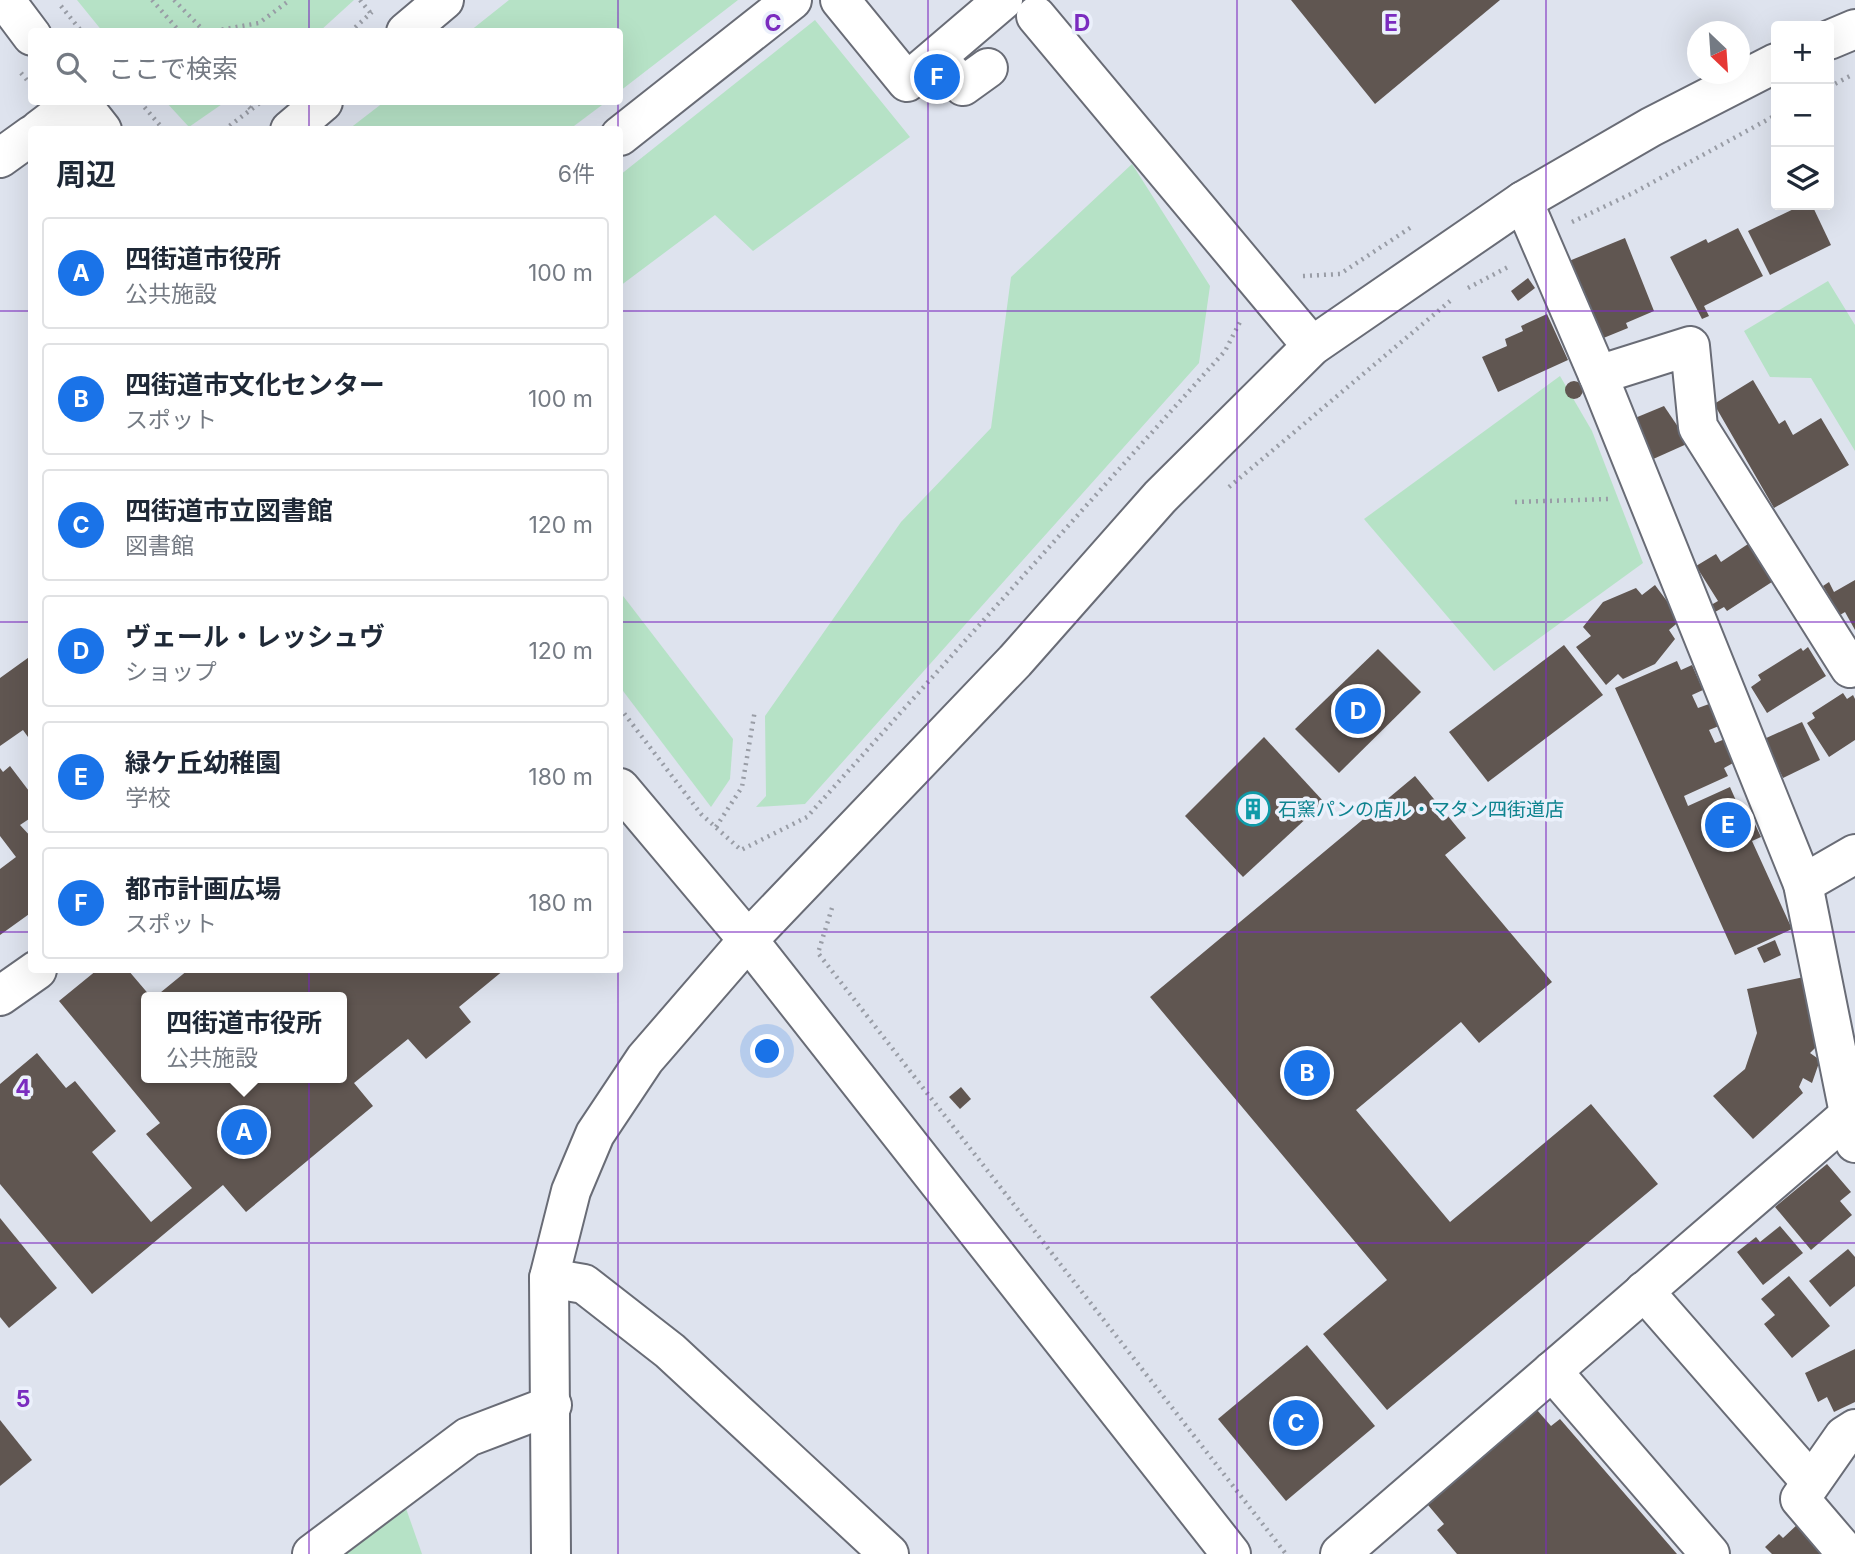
<!DOCTYPE html>
<html lang="ja">
<head>
<meta charset="utf-8">
<style>
	:root { --surface:#fff; --page:#f2f2f3; --text:#1f2937; --muted:#747a83; --line:#e0e1e3; --accent:#1a73e8 }
	body { margin:0; font-family:Inter,"Noto Sans JP",sans-serif; background:var(--page); color:var(--text) }
	.controls { position:absolute; right:21px; top:21px; display:grid; overflow:hidden; border-radius:7px; box-shadow:0 7px 28px #0002 }
	.controls button { width:63px; height:63px; display:grid; place-items:center; padding:0; border:0; border-bottom:2px solid var(--line); background:var(--surface); color:var(--text); font:35px sans-serif }
	.compass { position:absolute; left:1687px; top:21px; width:63px; height:63px; border-radius:50%; background:var(--surface); box-shadow:0 7px 28px #0002; rotate:155deg }
	.you { position:absolute; left:768px; top:1052px; width:24px; height:24px; margin:-18px; border:5px solid #fff; border-radius:50%; background:#1a73e8; box-shadow:0 0 0 10px #1a73e833 }
	.badge { display:grid; place-items:center; width:46px; height:46px; border-radius:50%; background:var(--accent); color:#fff; font-size:23px; font-weight:700 }
	.pin { position:absolute; translate:-50% -50%; border:4px solid #fff; box-shadow:0 2px 7px #0006 }
	.popup { position:absolute; left:141px; top:992px; width:206px; height:91px; box-sizing:border-box; display:grid; place-content:center; border-radius:7px; background:var(--surface); filter:drop-shadow(0 2px 5px #0005); font-size:23px; white-space:nowrap; color:var(--muted) }
	.popup b { font-size:26px; color:var(--text) }
	.popup::after { content:''; position:absolute; left:50%; top:100%; margin-left:-14px; border:14px solid transparent; border-top-color:var(--surface) }
	.list { margin:0; padding:0; list-style:none }
	h2 { display:flex; justify-content:space-between; align-items:center; height:91px; margin:0; padding:0 28px; font-size:30px }
	h2 small { font-size:23px; font-weight:400; color:var(--muted) }
	.list li { display:grid; grid-template-columns:46px 1fr auto; gap:21px; align-items:center; box-sizing:border-box; height:112px; margin:0 14px 14px; padding:0 14px; border:2px solid var(--line); border-radius:7px }
	.list b { display:block; font-size:26px; white-space:nowrap }
	.list p { margin:0; font-size:23px; white-space:nowrap; color:var(--muted) }
	.list em { font-size:23px; font-style:normal; color:var(--muted) }
	.icon { flex:none; width:38px; height:38px; fill:none; stroke:currentColor; stroke-width:2; stroke-linecap:round; stroke-linejoin:round }
	.map { position:relative; flex:none; width:1855px; height:1554px; overflow:hidden }
	.search { position:absolute; background:var(--surface); box-shadow:0 7px 28px #0002; left:28px; top:28px; width:595px; height:77px; display:flex; align-items:center; gap:18px; box-sizing:border-box; padding:0 24px; border-radius:7px; color:var(--muted); font-size:26px }
	.panel { position:absolute; background:var(--surface); box-shadow:0 7px 28px #0002; left:28px; top:126px; width:595px; height:847px; border-radius:7px }
	.map>svg:first-child { display:block }
	.green { fill:#b6e2c6 }
	.building { fill:#605651 }
	.lines { fill:none; stroke-linecap:round; stroke-linejoin:round }
	.minor-casing { stroke:#696c76; stroke-width:42 }
	.path { stroke:#999da6; stroke-width:4.5; stroke-dasharray:2 5; stroke-linecap:butt }
	.minor { stroke:#fff; stroke-width:38 }
	.grid { fill:none; stroke:#7b2cbf; stroke-width:2; stroke-opacity:0.55 }
	.labels { text-anchor:middle; stroke-width:7; stroke-linejoin:round; paint-order:stroke }
	.culture-label { font-size:19px; fill:#0d838f; stroke:#ebf0fb; text-anchor:start }
	.grid-label { font-size:23px; text-anchor:middle; font-weight:bold; fill:#7b2cbf; stroke:#ebf0fb; stroke-width:7; stroke-linejoin:round; paint-order:stroke }
</style>
</head>
<body>
<div class="map">
<svg width="1855" height="1554" viewBox="0 0 1855 1554">
	<rect width="100%" height="100%" fill="#dee3ee"/>
	<!-- green -->
	<g class="green">
		<path d="M77,0h277l-34,31 -217,1z"/>
		<path d="M509,0h229l-118,91v-59l-150,-1z"/>
		<path d="M815,20l95,117 -157,114 -38,-36 -95,71v-111z"/>
		<path d="M166,102h59l-36,25z"/>
		<path d="M384,102h222l-36,27h-221z"/>
		<path d="M1132,164l78,122 -11,77 -394,441 -49,3 10,-11 -1,-80 136,-194 90,-94 20,-151z"/>
		<path d="M1828,281l27,44v126l-44,-73 -41,-1 -26,-46z"/>
		<path d="M1560,376l32,55 51,132 -149,108 -130,-152z"/>
		<path d="M620,592l113,147 -3,40 -19,28 -91,-120z"/>
		<path d="M402,1497l20,57h-89z"/>
	</g>
	<!-- building -->
	<g class="building">
		<path d="M1291,0h209l-125,104z"/>
		<path d="M1802,205h10l19,40 -61,30 -22,-44z"/>
		<path d="M1738,228l25,48 -59,30 5,10 -7,3 -32,-62 36,-18 2,4z"/>
		<path d="M1625,238l29,73 -28,12 2,5 -27,11 -32,-78z"/>
		<path d="M1528,278l7,10 -17,13 -7,-10z"/>
		<path d="M1547,314l21,46 -70,32 -16,-35 25,-11 -2,-7 18,-8 -2,-5z"/>
		<path d="M1753,380l26,44 6,-4 8,15 28,-17 28,47 -75,43 -60,-104z"/>
		<circle cx="1574" cy="390" r="9"/>
		<path d="M1664,406l25,37 -38,17 -16,-42z"/>
		<path d="M1751,542l24,38 -48,31 -3,-4 -9,5 -4,-7 7,-4 -22,-35 20,-12 5,8z"/>
		<path d="M1855,580v50l-10,-18 -5,3 -17,-29 6,-4 5,10z"/>
		<path d="M1655,585l26,35 -12,10 6,9 -20,25 -32,15 -5,-5 -12,11 -30,-38 15,-11 -8,-9 20,-25 33,-14 6,7z"/>
		<path d="M1564,645l39,50 -115,87 -39,-50z"/>
		<path d="M1808,647l18,29 -59,37 -16,-26 10,-7 -3,-5 43,-27 2,3z"/>
		<path d="M1378,649l43,43 -82,81 -44,-44z"/>
		<path d="M32,655v80l-4,2 -5,-7 -23,16v-68z"/>
		<path d="M1677,661l4,9 11,-5 11,25 -11,5 6,13 11,-4 10,22 -10,4 6,13 10,-4 10,23 -11,6 4,8 -44,20 4,10 42,-19 15,34 7,-3 9,19 -9,4 40,88 -57,26 -120,-267z"/>
		<path d="M1843,693l4,6 6,-4 2,4v41l-26,17 -22,-34 8,-5 -3,-5z"/>
		<path d="M1802,722l18,38 -37,18 -19,-39z"/>
		<path d="M1264,737l60,65 -81,75 -58,-61z"/>
		<path d="M10,766l22,29v22l-12,8 12,13v74l-32,23v-66l16,-12 -16,-21v-68l3,4z"/>
		<path d="M1415,776l51,62 -21,17 107,127 -73,61 -18,-21 -105,88 94,112 141,-118 67,80 -271,226 -64,-76 64,-54 -237,-283z"/>
		<path d="M1775,940l6,15 -17,8 -7,-15z"/>
		<path d="M97,970h31l23,27h-5v81h196v-81h-187l33,-27h207l3,3 5,-3h101l-45,37 12,15 -45,37 -18,-20 -54,44 19,23 -127,106 -23,-27 -131,109 -92,-110v-100l37,-31 29,35 9,-7 41,50 -24,21 59,70 41,-34 -46,-54 14,-11 -101,-122z"/>
		<path d="M1804,977l13,69 -7,7 10,7 -8,23 -9,-5 -4,9 4,6 -50,46 -40,-43 32,-27 12,-36 -10,-44z"/>
		<path d="M961,1087l10,12 -11,10 -11,-12z"/>
		<path d="M1827,1164l24,28 -11,9 12,14 -41,35 -36,-43z"/>
		<path d="M0,1218l57,70 -48,40 -9,-11z"/>
		<path d="M1780,1226l23,27 -40,32 -26,-33 19,-15 4,5z"/>
		<path d="M1848,1249l7,8v29l-25,21 -21,-26z"/>
		<path d="M1789,1276l41,50 -38,32 -28,-34 11,-9 -14,-16z"/>
		<path d="M1307,1345l68,81 -89,75 -68,-82z"/>
		<path d="M1855,1349v53l-21,10 -7,-15 -9,5 -13,-29z"/>
		<path d="M1537,1410l14,16 9,-7 117,135h-220l-20,-24 7,-6 -16,-19z"/>
		<path d="M0,1420l32,40 -32,26z"/>
		<path d="M1799,1523l18,19 -4,4 8,8h-49l-7,-7 14,-13 4,4z"/>
	</g>
	<g class="lines">
		<defs>
			<g id="minor">
				<path d="M5,0l27,36"/>
				<path d="M840,0l67,82 96,-82"/>
				<path d="M1036,16l276,330"/>
				<path d="M406,32l38,-32"/>
				<path d="M1829,40l26,-11"/>
				<path d="M936,58l27,28 25,-18"/>
				<path d="M80,102l22,28"/>
				<path d="M39,130l37,-28"/>
				<path d="M290,130l33,-28"/>
				<path d="M620,136l172,-136"/>
				<path d="M0,158l32,-23"/>
				<path d="M1523,201l75,174 205,509 52,259"/>
				<path d="M1598,375l92,-29 8,81 152,241 5,-3"/>
				<path d="M620,788l128,152 483,614"/>
				<path d="M1803,884l52,-30"/>
				<path d="M0,996l37,-26"/>
				<path d="M549,1278l35,6 86,67 219,203"/>
				<path d="M1644,1291l166,190"/>
				<path d="M1552,1371l158,183"/>
				<path d="M312,1554l156,-117 84,-32"/>
				<path d="M551,1554l-2,-276 22,-87 24,-57 50,-75 103,-119 267,-279 145,-164 152,-151 211,-145 128,-74 125,-64"/>
				<path d="M1340,1554l509,-439 6,-1"/>
				<path d="M1847,1554l-47,-55 44,-63 11,-7"/>
			</g>
		</defs>
		<!-- minor casing -->
		<use href="#minor" class="minor-casing"/>
		<!-- path -->
		<g class="path">
			<path d="M152,0l28,32"/>
			<path d="M174,0l31,32"/>
			<path d="M360,0l13,16"/>
			<path d="M61,6l21,26"/>
			<path d="M208,32l51,-9 31,-23"/>
			<path d="M350,32l22,-20"/>
			<path d="M21,73l11,13"/>
			<path d="M1829,87l21,-11"/>
			<path d="M140,102l24,28"/>
			<path d="M244,102l9,9"/>
			<path d="M224,130l37,-28"/>
			<path d="M1572,222l63,-30 141,-77"/>
			<path d="M1303,276l37,-2 73,-48"/>
			<path d="M1468,288l42,-22"/>
			<path d="M1229,487l221,-186"/>
			<path d="M1515,502l94,-3"/>
			<path d="M620,708l81,106 40,36 66,-33 418,-466 16,-31"/>
			<path d="M716,827l26,-40 13,-77"/>
			<path d="M832,908l-14,45 468,601"/>
		</g>
		<!-- minor -->
		<use href="#minor" class="minor"/>
	</g>
	<!-- grid -->
	<path class="grid" d="M309,0v32M618,0v32M928,0v1554M1237,0v1554M1546,0v1554M309,102v28M618,102v28M0,311h32M620,311h1235M0,622h32M620,622h1235M0,932h32M620,932h1235M309,970v584M618,970v584M0,1243h1855"/>
	<!-- icons -->
	<defs>
		<symbol id="building-ring" viewBox="-11 -11 22 22"><circle r="9.5" fill="#ebf0fb" stroke="#0f9aa8" stroke-width="1.5"/><path d="M-4-6H4V6H1V3H-1V6H-4ZM-2.5-4.3h1.7v1.8h-1.7ZM.8-4.3h1.7v1.8H.8ZM-2.5-1h1.7V.8h-1.7ZM.8-1h1.7V.8H.8Z" fill="#0f9aa8"/></symbol>
	</defs>
	<g fill-rule="evenodd">
		<use href="#building-ring" x="1234" y="790" width="38" height="38"/>
	</g>
	<g class="labels">
		<!-- culture labels -->
		<g class="culture-label">
			<text x="1278" y="816">石窯パンの店ル・マタン四街道店</text>
		</g>
	</g>
	<g class="grid-label">
		<text x="773" y="31">C</text>
		<text x="1082" y="31">D</text>
		<text x="1391" y="31">E</text>
		<text x="23" y="1096">4</text>
		<text x="23" y="1407">5</text>
	</g>
</svg>
<div class="controls">
<button>+</button>
<button>−</button>
<button><svg class="icon" aria-label="layers" viewBox="0 0 24 24"><path d="M12 4l9 5-9 5-9-5zM3 14l9 5 9-5"/></svg></button>
</div>
<svg class="compass" viewBox="-18 -18 36 36"><path d="M0-13l5 13h-10z" fill="#e53935"/><path d="M0 13l5-13h-10z" fill="#747a83"/></svg>
<div class="you"></div>
<div class="pin badge" style="left:244px;top:1132px">A</div>
<div class="popup"><b>四街道市役所</b>公共施設</div>
<div class="pin badge" style="left:1307px;top:1073px">B</div>
<div class="pin badge" style="left:1296px;top:1423px">C</div>
<div class="pin badge" style="left:1358px;top:711px">D</div>
<div class="pin badge" style="left:1728px;top:825px">E</div>
<div class="pin badge" style="left:937px;top:77px">F</div>
<div class="search"><svg class="icon" aria-label="search" viewBox="0 0 24 24"><circle cx="10" cy="10" r="6"/><path d="M15 15l6 6"/></svg>ここで検索</div>
<section class="panel">
<h2>周辺<small>6件</small></h2>
<ul class="list">
<li><span class="badge">A</span><div><b>四街道市役所</b><p>公共施設</p></div><em>100 m</em></li>
<li><span class="badge">B</span><div><b>四街道市文化センター</b><p>スポット</p></div><em>100 m</em></li>
<li><span class="badge">C</span><div><b>四街道市立図書館</b><p>図書館</p></div><em>120 m</em></li>
<li><span class="badge">D</span><div><b>ヴェール・レッシュヴ</b><p>ショップ</p></div><em>120 m</em></li>
<li><span class="badge">E</span><div><b>緑ケ丘幼稚園</b><p>学校</p></div><em>180 m</em></li>
<li><span class="badge">F</span><div><b>都市計画広場</b><p>スポット</p></div><em>180 m</em></li>
</ul>
</section>
</div>
</body>
</html>
